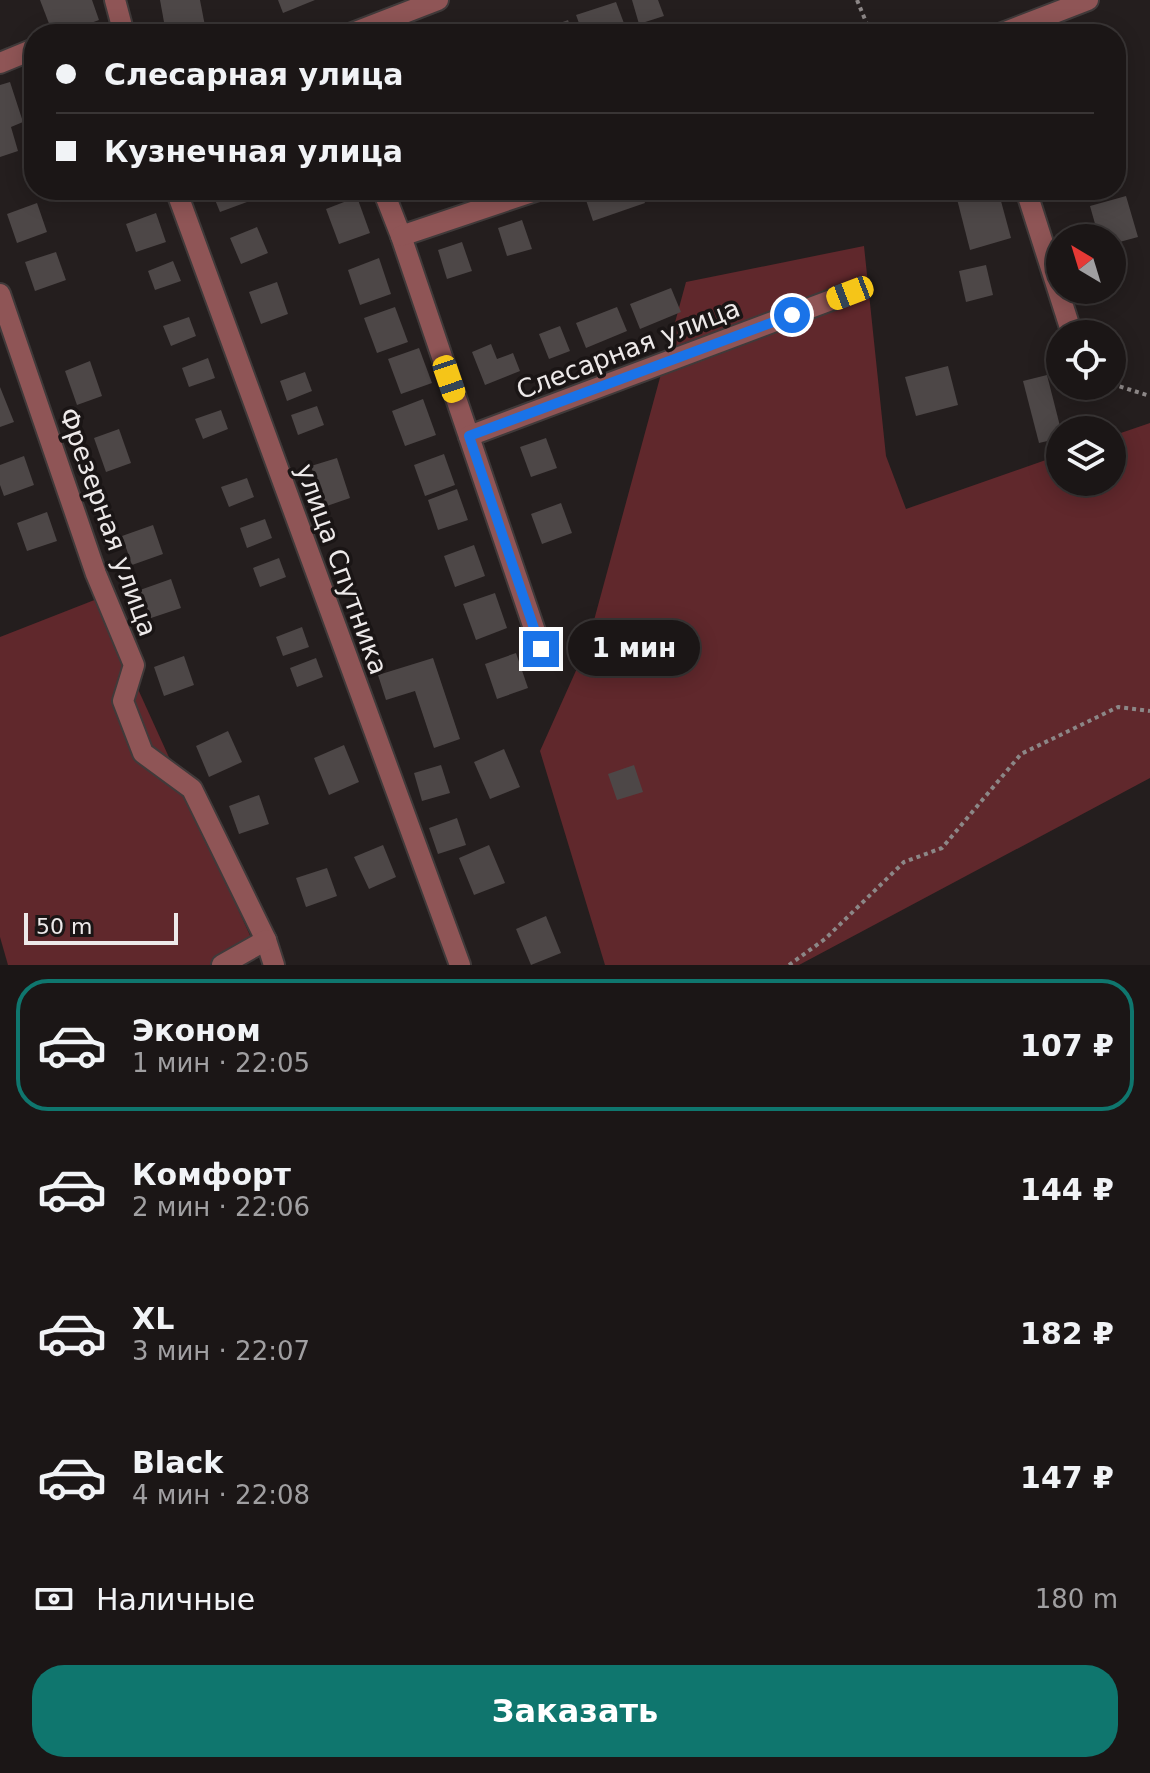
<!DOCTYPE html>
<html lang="ru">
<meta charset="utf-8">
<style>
:root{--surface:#1b1616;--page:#282323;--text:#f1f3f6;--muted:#a09fa1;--line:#393535;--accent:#0f766e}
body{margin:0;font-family:"DejaVu Sans",sans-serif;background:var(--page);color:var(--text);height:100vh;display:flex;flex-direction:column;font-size:30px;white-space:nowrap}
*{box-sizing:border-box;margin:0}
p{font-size:26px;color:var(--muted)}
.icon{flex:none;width:44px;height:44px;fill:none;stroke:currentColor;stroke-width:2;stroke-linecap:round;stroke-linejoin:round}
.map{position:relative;height:965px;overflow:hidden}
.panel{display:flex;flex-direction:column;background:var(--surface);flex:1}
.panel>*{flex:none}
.banner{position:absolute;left:24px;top:24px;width:1102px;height:176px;border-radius:32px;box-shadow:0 4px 20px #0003,0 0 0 2px var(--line);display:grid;align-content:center;height:176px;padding:0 32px;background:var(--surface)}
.needle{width:52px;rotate:322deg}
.fabs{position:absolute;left:1046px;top:224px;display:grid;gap:16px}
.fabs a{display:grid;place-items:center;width:80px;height:80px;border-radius:50%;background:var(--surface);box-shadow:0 4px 20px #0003,0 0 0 2px var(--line);font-size:40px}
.scale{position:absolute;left:24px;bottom:20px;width:154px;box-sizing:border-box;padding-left:8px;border:4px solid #ede9e9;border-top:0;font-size:22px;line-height:28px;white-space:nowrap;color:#ede9e9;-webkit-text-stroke:6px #1a1515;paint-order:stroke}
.end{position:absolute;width:36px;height:36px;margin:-18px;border:10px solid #1a73e8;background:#fff;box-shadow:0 0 0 4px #fff}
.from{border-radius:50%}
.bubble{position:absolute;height:56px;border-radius:28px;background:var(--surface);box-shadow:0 4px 20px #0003,0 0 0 2px var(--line);font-size:26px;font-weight:700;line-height:56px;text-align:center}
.car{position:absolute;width:24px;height:48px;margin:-24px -12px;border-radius:10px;box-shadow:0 0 6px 2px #0007;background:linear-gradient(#f5c518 24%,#345 0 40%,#f5c518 0 76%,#345 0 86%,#f5c518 0)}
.banner b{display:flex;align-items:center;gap:28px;height:76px;font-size:30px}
.banner b+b{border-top:2px solid var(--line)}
.banner i{width:20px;height:20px;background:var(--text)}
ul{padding:14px 0 0;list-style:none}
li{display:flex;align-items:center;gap:24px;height:132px;margin:0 16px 12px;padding:0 16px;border:4px solid transparent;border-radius:32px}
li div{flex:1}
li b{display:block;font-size:30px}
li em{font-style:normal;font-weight:700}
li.active{border-color:var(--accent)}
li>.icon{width:72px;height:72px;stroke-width:1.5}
.pay{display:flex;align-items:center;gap:20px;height:88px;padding:0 32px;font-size:30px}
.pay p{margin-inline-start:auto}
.primary-button{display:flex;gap:16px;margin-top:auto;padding:16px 32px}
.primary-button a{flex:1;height:92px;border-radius:32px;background:var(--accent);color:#fff;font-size:32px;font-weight:700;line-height:92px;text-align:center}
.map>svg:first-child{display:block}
.green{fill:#60282c}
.building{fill:#4d4747}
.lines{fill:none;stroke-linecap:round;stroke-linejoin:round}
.minor-casing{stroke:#403a3a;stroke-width:24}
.path{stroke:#8c8787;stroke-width:4;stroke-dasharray:4 4;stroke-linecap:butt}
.minor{stroke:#8f5556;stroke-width:20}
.route{stroke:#1a73e8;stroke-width:10}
.labels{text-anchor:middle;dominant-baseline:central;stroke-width:7;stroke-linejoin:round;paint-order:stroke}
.street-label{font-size:26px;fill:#ede9e9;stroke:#1a1515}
</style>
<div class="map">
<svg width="1150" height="965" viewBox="0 0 1150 965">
<rect width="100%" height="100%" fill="#241e1e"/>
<g class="green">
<path d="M864 246 886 456 906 509 1060 455V482H1112V436L1150 423V778L799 965H605L540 751 587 646 686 282Z"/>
<path d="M97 599 258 953 227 965H8L0 937V637Z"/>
</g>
<g class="building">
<path d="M40 0H92L99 20 61 34H53Z"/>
<path d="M160 0H200L205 26 166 33Z"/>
<path d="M278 0H315L283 13Z"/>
<path d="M632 0H658L664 16 639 24Z"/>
<path d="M616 2 625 26 602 34H583L576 15Z"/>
<path d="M568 20 573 34H530Z"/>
<path d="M10 82 23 122 11 127 18 151 0 157V85Z"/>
<path d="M211 190H243L247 202 220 212Z"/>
<path d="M597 190H640L645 203 593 221 584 194Z"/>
<path d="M990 190H998L1011 238 970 250 957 199Z"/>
<path d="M1126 196 1138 237 1112 244V238H1099L1090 206Z"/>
<path d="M357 197 370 233 339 244 326 209Z"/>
<path d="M37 203 47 232 17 243 7 214Z"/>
<path d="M156 213 166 242 136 252 126 224Z"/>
<path d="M522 220 532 249 507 256 498 228Z"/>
<path d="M257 227 268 253 241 264 230 238Z"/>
<path d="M462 242 472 271 447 279 438 250Z"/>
<path d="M56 252 66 280 35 291 25 262Z"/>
<path d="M379 258 391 294 360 305 348 270Z"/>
<path d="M173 261 181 281 155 290 148 271Z"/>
<path d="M986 265 993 295 966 302 959 271Z"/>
<path d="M277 282 288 314 261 324 249 292Z"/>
<path d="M671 288 681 312 640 329 630 304Z"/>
<path d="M395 307 408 342 377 353 364 318Z"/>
<path d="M617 307 627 331 586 348 576 323Z"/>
<path d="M189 317 196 336 171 346 163 326Z"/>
<path d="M560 326 570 351 549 359 539 334Z"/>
<path d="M491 344 497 359 513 353 520 371 485 385 472 352Z"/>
<path d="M419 348 432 383 401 394 388 359Z"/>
<path d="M208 358 215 378 189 387 182 368Z"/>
<path d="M90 361 102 396 77 405 65 371Z"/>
<path d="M948 366 958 405 916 416 905 377Z"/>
<path d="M305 372 312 391 287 401 280 381Z"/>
<path d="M1047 375 1061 430 1060 438 1039 443 1023 381Z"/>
<path d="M0 387 14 422 0 427Z"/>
<path d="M423 399 436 435 405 446 392 411Z"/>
<path d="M317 406 324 425 298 435 291 415Z"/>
<path d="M221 410 228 429 203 439 195 419Z"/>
<path d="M119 429 131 463 106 472 94 438Z"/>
<path d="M546 438 557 468 531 477 520 447Z"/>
<path d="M444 454 455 485 425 496 414 465Z"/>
<path d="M24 456 34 485 4 496 0 485V465Z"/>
<path d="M337 458 350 498 324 507 311 466Z"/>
<path d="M247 478 254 497 229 507 221 487Z"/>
<path d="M457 489 468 520 438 530 428 500Z"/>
<path d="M561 503 572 533 542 544 531 514Z"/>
<path d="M47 512 57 541 27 551 17 523Z"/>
<path d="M265 519 272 538 247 548 240 528Z"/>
<path d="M153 525 163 554 132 565 122 536Z"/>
<path d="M474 545 485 576 455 587 444 556Z"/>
<path d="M279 558 286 577 260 587 253 568Z"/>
<path d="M171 579 181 608 151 618 140 590Z"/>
<path d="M495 593 507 628 476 640 463 604Z"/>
<path d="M302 627 309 647 283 656 276 637Z"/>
<path d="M516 653 528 688 497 699 485 664Z"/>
<path d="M184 656 194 685 164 696 154 667Z"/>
<path d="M316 658 323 677 297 687 290 668Z"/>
<path d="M433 658 460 739 434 748 415 691 386 700 378 675Z"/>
<path d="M228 731 242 762 209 777 196 746Z"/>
<path d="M344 745 359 782 329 795 314 758Z"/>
<path d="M504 749 520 787 490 799 474 762Z"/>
<path d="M441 765 450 793 422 801 414 773Z"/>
<path d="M634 765 643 792 617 800 608 774Z"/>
<path d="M259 795 269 824 239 834 229 806Z"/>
<path d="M457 818 466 845 438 854 429 828Z"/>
<path d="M383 845 396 877 369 889 354 857Z"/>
<path d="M489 845 505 883 474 895 459 858Z"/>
<path d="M327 868 337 896 306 907 296 878Z"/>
<path d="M546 916 561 953 531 965 516 929Z"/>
</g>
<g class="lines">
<g class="minor-casing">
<g id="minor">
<path d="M115 0 124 34"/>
<path d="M350 34 438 0"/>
<path d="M1000 34 1088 0"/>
<path d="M0 63 34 49"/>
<path d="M176 190 460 965"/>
<path d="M383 190 401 236 541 649"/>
<path d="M1026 190 1072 334"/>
<path d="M401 236 538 190"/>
<path d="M0 294 96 574 134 665 123 701 143 753 192 789 266 940 274 965"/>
<path d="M469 436 850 293"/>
<path d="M222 965 266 940"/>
</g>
</g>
<g class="path">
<path d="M857 0 871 34"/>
<path d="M1112 384 1150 396"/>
<path d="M789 965 825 939 904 862 942 848 1021 754 1118 707 1150 711"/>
</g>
<use href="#minor" class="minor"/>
</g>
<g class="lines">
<path class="route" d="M541 649 469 436 792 315"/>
</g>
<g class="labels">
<g class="street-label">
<text transform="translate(628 349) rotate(-21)">Слесарная улица</text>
<text transform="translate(108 522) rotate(70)">Фрезерная улица</text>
<text transform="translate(342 569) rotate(70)">улица Спутника</text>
</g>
</g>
</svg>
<div class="fabs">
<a><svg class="needle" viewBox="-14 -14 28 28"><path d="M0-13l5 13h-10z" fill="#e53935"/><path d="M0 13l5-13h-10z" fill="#a09fa1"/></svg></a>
<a><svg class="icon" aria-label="locate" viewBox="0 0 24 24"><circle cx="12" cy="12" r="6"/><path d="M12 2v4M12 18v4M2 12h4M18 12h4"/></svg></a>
<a><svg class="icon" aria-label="layers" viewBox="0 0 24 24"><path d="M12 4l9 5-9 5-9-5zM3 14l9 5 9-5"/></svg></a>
</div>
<div class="scale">50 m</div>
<i class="end from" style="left:792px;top:315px"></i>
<i class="end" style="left:541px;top:649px"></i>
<div class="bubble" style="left:568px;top:620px;width:132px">1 мин</div>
<i class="car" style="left:850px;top:293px;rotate:249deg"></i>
<i class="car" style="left:449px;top:379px;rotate:161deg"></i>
<div class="banner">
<b><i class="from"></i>Слесарная улица</b>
<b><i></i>Кузнечная улица</b>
</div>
</div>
<section class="panel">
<ul>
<li class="active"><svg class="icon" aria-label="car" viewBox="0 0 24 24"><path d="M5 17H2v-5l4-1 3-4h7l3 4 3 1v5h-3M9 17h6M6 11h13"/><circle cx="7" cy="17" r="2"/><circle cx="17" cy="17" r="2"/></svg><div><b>Эконом</b><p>1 мин · 22:05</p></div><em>107 ₽</em></li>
<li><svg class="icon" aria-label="car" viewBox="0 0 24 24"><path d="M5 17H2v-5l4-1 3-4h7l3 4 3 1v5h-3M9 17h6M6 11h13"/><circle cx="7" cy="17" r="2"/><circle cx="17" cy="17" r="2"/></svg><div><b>Комфорт</b><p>2 мин · 22:06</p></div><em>144 ₽</em></li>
<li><svg class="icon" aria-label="car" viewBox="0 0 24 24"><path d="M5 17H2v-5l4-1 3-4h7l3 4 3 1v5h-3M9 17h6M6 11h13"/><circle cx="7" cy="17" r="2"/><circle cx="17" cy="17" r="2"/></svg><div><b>XL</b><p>3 мин · 22:07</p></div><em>182 ₽</em></li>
<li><svg class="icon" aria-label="car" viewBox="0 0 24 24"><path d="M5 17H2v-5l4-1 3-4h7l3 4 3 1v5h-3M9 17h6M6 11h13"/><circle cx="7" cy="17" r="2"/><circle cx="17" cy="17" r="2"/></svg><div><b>Black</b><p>4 мин · 22:08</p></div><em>147 ₽</em></li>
</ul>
<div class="pay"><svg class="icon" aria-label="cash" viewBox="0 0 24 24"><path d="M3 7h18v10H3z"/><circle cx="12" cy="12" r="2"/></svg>Наличные<p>180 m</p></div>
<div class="primary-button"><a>Заказать</a></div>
</section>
